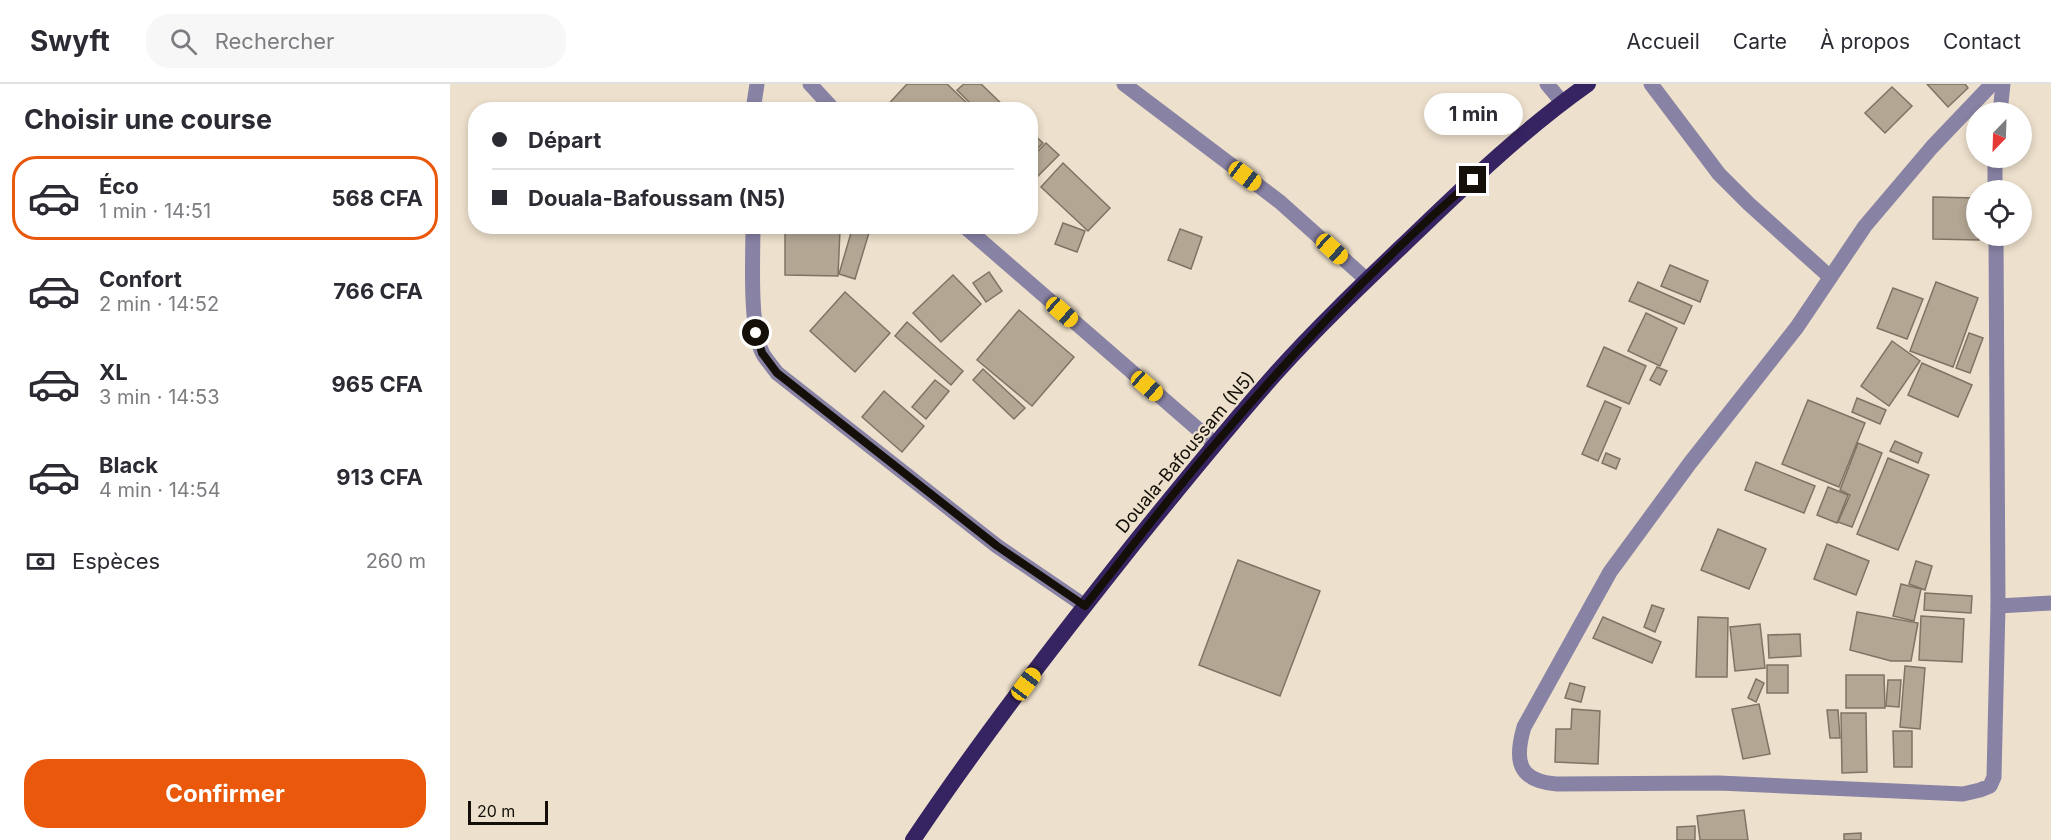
<!DOCTYPE html>
<html lang="fr">
<meta charset="utf-8">
<style>
:root{--surface:#fff;--page:#f7f7f7;--text:#2b2b33;--muted:#7c7c81;--line:#e1e1e2;--accent:#ea580c}
body{margin:0;font-family:Inter,sans-serif;background:var(--page);color:var(--text);height:100vh;display:flex;flex-direction:column;font-size:22px;white-space:nowrap}
*{box-sizing:border-box;margin:0}
p{font-size:20px;color:var(--muted)}
.icon{flex:none;width:33px;height:33px;fill:none;stroke:currentColor;stroke-width:2;stroke-linecap:round;stroke-linejoin:round}
.map{position:relative;flex:1;overflow:hidden}
.side{display:flex;flex-direction:column;background:var(--surface);width:450px}
.side>*{flex:none}
.guide{position:absolute;left:18px;top:18px;width:570px;height:132px;border-radius:24px;box-shadow:0 3px 9px #0003;display:grid;align-content:center;height:132px;padding:0 24px;background:var(--surface)}
.needle{width:39px;rotate:203deg}
.buttons{position:absolute;left:1516px;top:18px;display:grid;gap:12px}
.buttons a{display:grid;place-items:center;width:66px;height:66px;border-radius:50%;background:var(--surface);box-shadow:0 3px 9px #0003;font-size:30px}
.scale{position:absolute;left:18px;bottom:15px;width:80px;box-sizing:border-box;padding-left:6px;border:3px solid #141009;border-top:0;font-size:16px;line-height:21px;white-space:nowrap;color:#141009;-webkit-text-stroke:4px #ede0cc;paint-order:stroke}
.end{position:absolute;width:27px;height:27px;margin:-14px;border:8px solid #141009;background:#fff;box-shadow:0 0 0 3px #fff}
.from{border-radius:50%}
.bubble{position:absolute;height:42px;border-radius:21px;background:var(--surface);box-shadow:0 3px 9px #0003;font-size:20px;font-weight:700;line-height:42px;text-align:center}
.car{position:absolute;width:18px;height:36px;margin:-18px -9px;border-radius:8px;box-shadow:0 0 4px 2px #0007;background:linear-gradient(#f5c518 24%,#345 0 40%,#f5c518 0 76%,#345 0 86%,#f5c518 0)}
.guide b{display:flex;align-items:center;gap:21px;height:57px;font-size:22px}
.guide b+b{border-top:2px solid var(--line)}
.guide i{width:15px;height:15px;background:var(--text)}
ul{padding:0;list-style:none}
li{display:flex;align-items:center;gap:18px;height:84px;margin:0 12px 9px;padding:0 12px;border:3px solid transparent;border-radius:24px}
li div{flex:1}
li b{display:block;font-size:22px}
li em{font-style:normal;font-weight:700}
li.current{border-color:var(--accent)}
li>.icon{width:54px;height:54px;stroke-width:1.5}
h2{padding:0 24px;font-size:27px;line-height:72px}
.pay{display:flex;align-items:center;gap:15px;height:66px;padding:0 24px;font-size:22px}
.pay p{margin-inline-start:auto}
.cta{display:flex;gap:12px;margin-top:auto;padding:12px 24px}
.cta a{flex:1;height:69px;border-radius:24px;background:var(--accent);color:#fff;font-size:24px;font-weight:700;line-height:69px;text-align:center}
header{display:flex;align-items:center;gap:36px;box-sizing:border-box;height:84px;padding:0 30px;background:var(--surface);border-bottom:2px solid var(--line)}
header strong{font-size:28px}
nav{display:flex;gap:33px;margin-inline-start:auto;font-size:21px}
.search{width:420px;height:54px;background:var(--page);display:flex;align-items:center;gap:15px;box-sizing:border-box;padding:0 21px;border-radius:24px;color:var(--muted);font-size:22px}
main{display:flex;flex:1;min-height:0}
.map>svg:first-child{display:block}
.building{fill:#b3a693;stroke:#7f7462;stroke-width:1.5}
.lines{fill:none;stroke-linecap:round;stroke-linejoin:round}
.minor{stroke:#8882a4;stroke-width:15}
.trunk{stroke:#362462;stroke-width:16}
.route{stroke:#141009;stroke-width:8}
.labels{text-anchor:middle;dominant-baseline:central;stroke-width:4.5;stroke-linejoin:round;paint-order:stroke}
.street-label{font-size:18px;fill:#141009;stroke:#ede0cc}
</style>
<header>
<strong>Swyft</strong>
<div class="search"><svg class="icon" aria-label="search" viewBox="0 0 24 24"><circle cx="10" cy="10" r="6"/><path d="M15 15l6 6"/></svg>Rechercher</div>
<nav><a>Accueil</a><a>Carte</a><a>À propos</a><a>Contact</a></nav>
</header>
<main>
<section class="side">
<h2>Choisir une course</h2>
<ul>
<li class="current"><svg class="icon" aria-label="car" viewBox="0 0 24 24"><path d="M5 17H2v-5l4-1 3-4h7l3 4 3 1v5h-3M9 17h6M6 11h13"/><circle cx="7" cy="17" r="2"/><circle cx="17" cy="17" r="2"/></svg><div><b>Éco</b><p>1 min · 14:51</p></div><em>568 CFA</em></li>
<li><svg class="icon" aria-label="car" viewBox="0 0 24 24"><path d="M5 17H2v-5l4-1 3-4h7l3 4 3 1v5h-3M9 17h6M6 11h13"/><circle cx="7" cy="17" r="2"/><circle cx="17" cy="17" r="2"/></svg><div><b>Confort</b><p>2 min · 14:52</p></div><em>766 CFA</em></li>
<li><svg class="icon" aria-label="car" viewBox="0 0 24 24"><path d="M5 17H2v-5l4-1 3-4h7l3 4 3 1v5h-3M9 17h6M6 11h13"/><circle cx="7" cy="17" r="2"/><circle cx="17" cy="17" r="2"/></svg><div><b>XL</b><p>3 min · 14:53</p></div><em>965 CFA</em></li>
<li><svg class="icon" aria-label="car" viewBox="0 0 24 24"><path d="M5 17H2v-5l4-1 3-4h7l3 4 3 1v5h-3M9 17h6M6 11h13"/><circle cx="7" cy="17" r="2"/><circle cx="17" cy="17" r="2"/></svg><div><b>Black</b><p>4 min · 14:54</p></div><em>913 CFA</em></li>
</ul>
<div class="pay"><svg class="icon" aria-label="cash" viewBox="0 0 24 24"><path d="M3 7h18v10H3z"/><circle cx="12" cy="12" r="2"/></svg>Espèces<p>260 m</p></div>
<div class="cta"><a>Confirmer</a></div>
</section>
<div class="map">
<svg width="1601" height="756" viewBox="0 0 1601 756">
<rect width="100%" height="100%" fill="#ede0cc"/>
<g class="building">
<path d="M457 0H497L519 21 515 26H433Z"/>
<path d="M514 0H531L558 26H527L507 6Z"/>
<path d="M1477 0H1515L1518 4 1498 23Z"/>
<path d="M1442 3 1462 22 1435 49 1415 29Z"/>
<path d="M580 47 593 59 580 72Z"/>
<path d="M596 59 609 71 580 100V75Z"/>
<path d="M613 79 660 124 638 147 591 103Z"/>
<path d="M1483 113 1527 114V152H1529V156L1483 155Z"/>
<path d="M613 139 635 147 627 168 605 160Z"/>
<path d="M403 142H421L405 195 389 190Z"/>
<path d="M335 145 390 146 388 192 335 191Z"/>
<path d="M730 145 752 153 741 185 718 176Z"/>
<path d="M1220 181 1258 197 1250 218 1211 202Z"/>
<path d="M539 188 552 207 536 218 523 199Z"/>
<path d="M503 191 531 220 491 258 463 229Z"/>
<path d="M1188 198 1242 222 1234 240 1179 217Z"/>
<path d="M1486 198 1528 214 1503 283 1460 267Z"/>
<path d="M1443 204 1473 215 1457 255 1427 244Z"/>
<path d="M395 208 440 249 405 288 360 247Z"/>
<path d="M569 226 624 273 582 322 527 276Z"/>
<path d="M1196 229 1227 244 1210 282 1178 267Z"/>
<path d="M457 238 513 287 501 301 445 252Z"/>
<path d="M1519 249 1533 254 1520 289 1506 284Z"/>
<path d="M1442 257 1470 277 1439 322 1411 302Z"/>
<path d="M1154 263 1196 282 1179 320 1137 302Z"/>
<path d="M1472 279 1522 301 1508 333 1458 311Z"/>
<path d="M1207 283 1217 287 1210 301 1200 296Z"/>
<path d="M533 285 575 324 564 335 523 296Z"/>
<path d="M485 296 499 307 476 335 462 323Z"/>
<path d="M434 307 474 342 452 368 412 333Z"/>
<path d="M1407 314 1436 326 1430 340 1402 328Z"/>
<path d="M1358 316 1415 339 1389 403 1332 380Z"/>
<path d="M1155 317 1171 324 1148 377 1132 370Z"/>
<path d="M1445 357 1472 369 1468 379 1440 367Z"/>
<path d="M1408 359 1432 369 1402 443 1388 438 1400 411 1390 406Z"/>
<path d="M1156 369 1170 375 1166 385 1152 379Z"/>
<path d="M1438 374 1479 391 1448 466 1407 450Z"/>
<path d="M1306 378 1365 402 1354 429 1295 406Z"/>
<path d="M1378 403 1398 411 1387 439 1367 431Z"/>
<path d="M1268 445 1316 465 1299 505 1251 486Z"/>
<path d="M1377 460 1419 477 1406 511 1364 495Z"/>
<path d="M788 476 870 507 830 612 749 581Z"/>
<path d="M1466 477 1482 482 1475 506 1459 500Z"/>
<path d="M1451 500 1471 505 1464 537 1443 532Z"/>
<path d="M1475 509 1522 512 1521 529 1474 526Z"/>
<path d="M1202 521 1214 525 1205 548 1194 543Z"/>
<path d="M1407 528 1468 539 1461 577H1441L1400 566Z"/>
<path d="M1471 532 1514 535 1512 578 1469 576Z"/>
<path d="M1153 533 1211 558 1202 579 1143 554Z"/>
<path d="M1248 533 1278 534 1277 593H1246Z"/>
<path d="M1310 540 1315 584 1285 587 1280 543Z"/>
<path d="M1350 550 1351 572 1319 574 1318 551Z"/>
<rect x="1317" y="581" width="21" height="28"/>
<path d="M1455 582 1475 584 1470 645 1450 643Z"/>
<path d="M1396 591H1434L1435 624H1396Z"/>
<path d="M1306 595 1314 599 1306 618 1298 614Z"/>
<path d="M1438 596H1451L1449 623 1436 622Z"/>
<path d="M1120 599 1135 603 1131 618 1115 614Z"/>
<path d="M1309 620 1320 670 1293 675 1282 625Z"/>
<path d="M1122 625 1150 627 1148 680 1105 678 1106 645H1121Z"/>
<path d="M1377 626H1388L1390 654H1380Z"/>
<path d="M1391 629H1416L1417 688 1392 689Z"/>
<path d="M1443 647H1462V683H1444Z"/>
<path d="M1294 726 1298 756H1250L1247 732Z"/>
<path d="M1245 742V756H1227V743Z"/>
<path d="M1411 749V756H1394V750Z"/>
</g>
<g class="lines">
<g class="minor">
<path d="M360 0 384 26"/>
<path d="M674 0 830 118 917 196"/>
<path d="M1097 0 1112 18"/>
<path d="M1201 0 1269 90 1299 120 1380 193"/>
<path d="M1542 0 1482 63 1415 142 1347 243 1240 379 1160 488 1074 643C1064 677 1068 697 1107 700L1269 699 1513 710 1530 706 1540 702 1544 693 1548 522 1546 152"/>
<path d="M303 26 307 0"/>
<path d="M1550 28 1553 0"/>
<path d="M1545 74V106"/>
<path d="M303 142C303 173 299 245 313 270 317 277 323 283 327 289L547 462 635 522"/>
<path d="M514 142 765 360"/>
<path d="M1548 522 1601 519"/>
</g>
<path class="trunk" d="M463 756C532 653 609 554 686 457 732 400 778 343 827 288 871 239 920 193 968 147 1021 96 1077 43 1138 0"/>
</g>
<g class="lines">
<path class="route" d="M306 249 312 269 327 289 547 462 635 522C678 468 720 412 766 359 844 267 931 175 1023 96"/>
</g>
<g class="labels">
<g class="street-label">
<text transform="translate(735 368) rotate(-50)">Douala-Bafoussam (N5)</text>
</g>
</g>
</svg>
<div class="buttons">
<a><svg class="needle" viewBox="-14 -14 28 28"><path d="M0-13l5 13h-10z" fill="#e53935"/><path d="M0 13l5-13h-10z" fill="#7c7c81"/></svg></a>
<a><svg class="icon" aria-label="locate" viewBox="0 0 24 24"><circle cx="12" cy="12" r="6"/><path d="M12 2v4M12 18v4M2 12h4M18 12h4"/></svg></a>
</div>
<div class="scale">20 m</div>
<i class="end from" style="left:306px;top:249px"></i>
<i class="end" style="left:1023px;top:96px"></i>
<div class="bubble" style="left:974px;top:9px;width:99px">1 min</div>
<i class="car" style="left:795px;top:92px;rotate:127deg"></i>
<i class="car" style="left:882px;top:165px;rotate:132deg"></i>
<i class="car" style="left:612px;top:228px;rotate:131deg"></i>
<i class="car" style="left:697px;top:302px;rotate:131deg"></i>
<i class="car" style="left:576px;top:600px;rotate:37deg"></i>
<div class="guide">
<b><i class="from"></i>Départ</b>
<b><i></i>Douala-Bafoussam (N5)</b>
</div>
</div>
</main>
